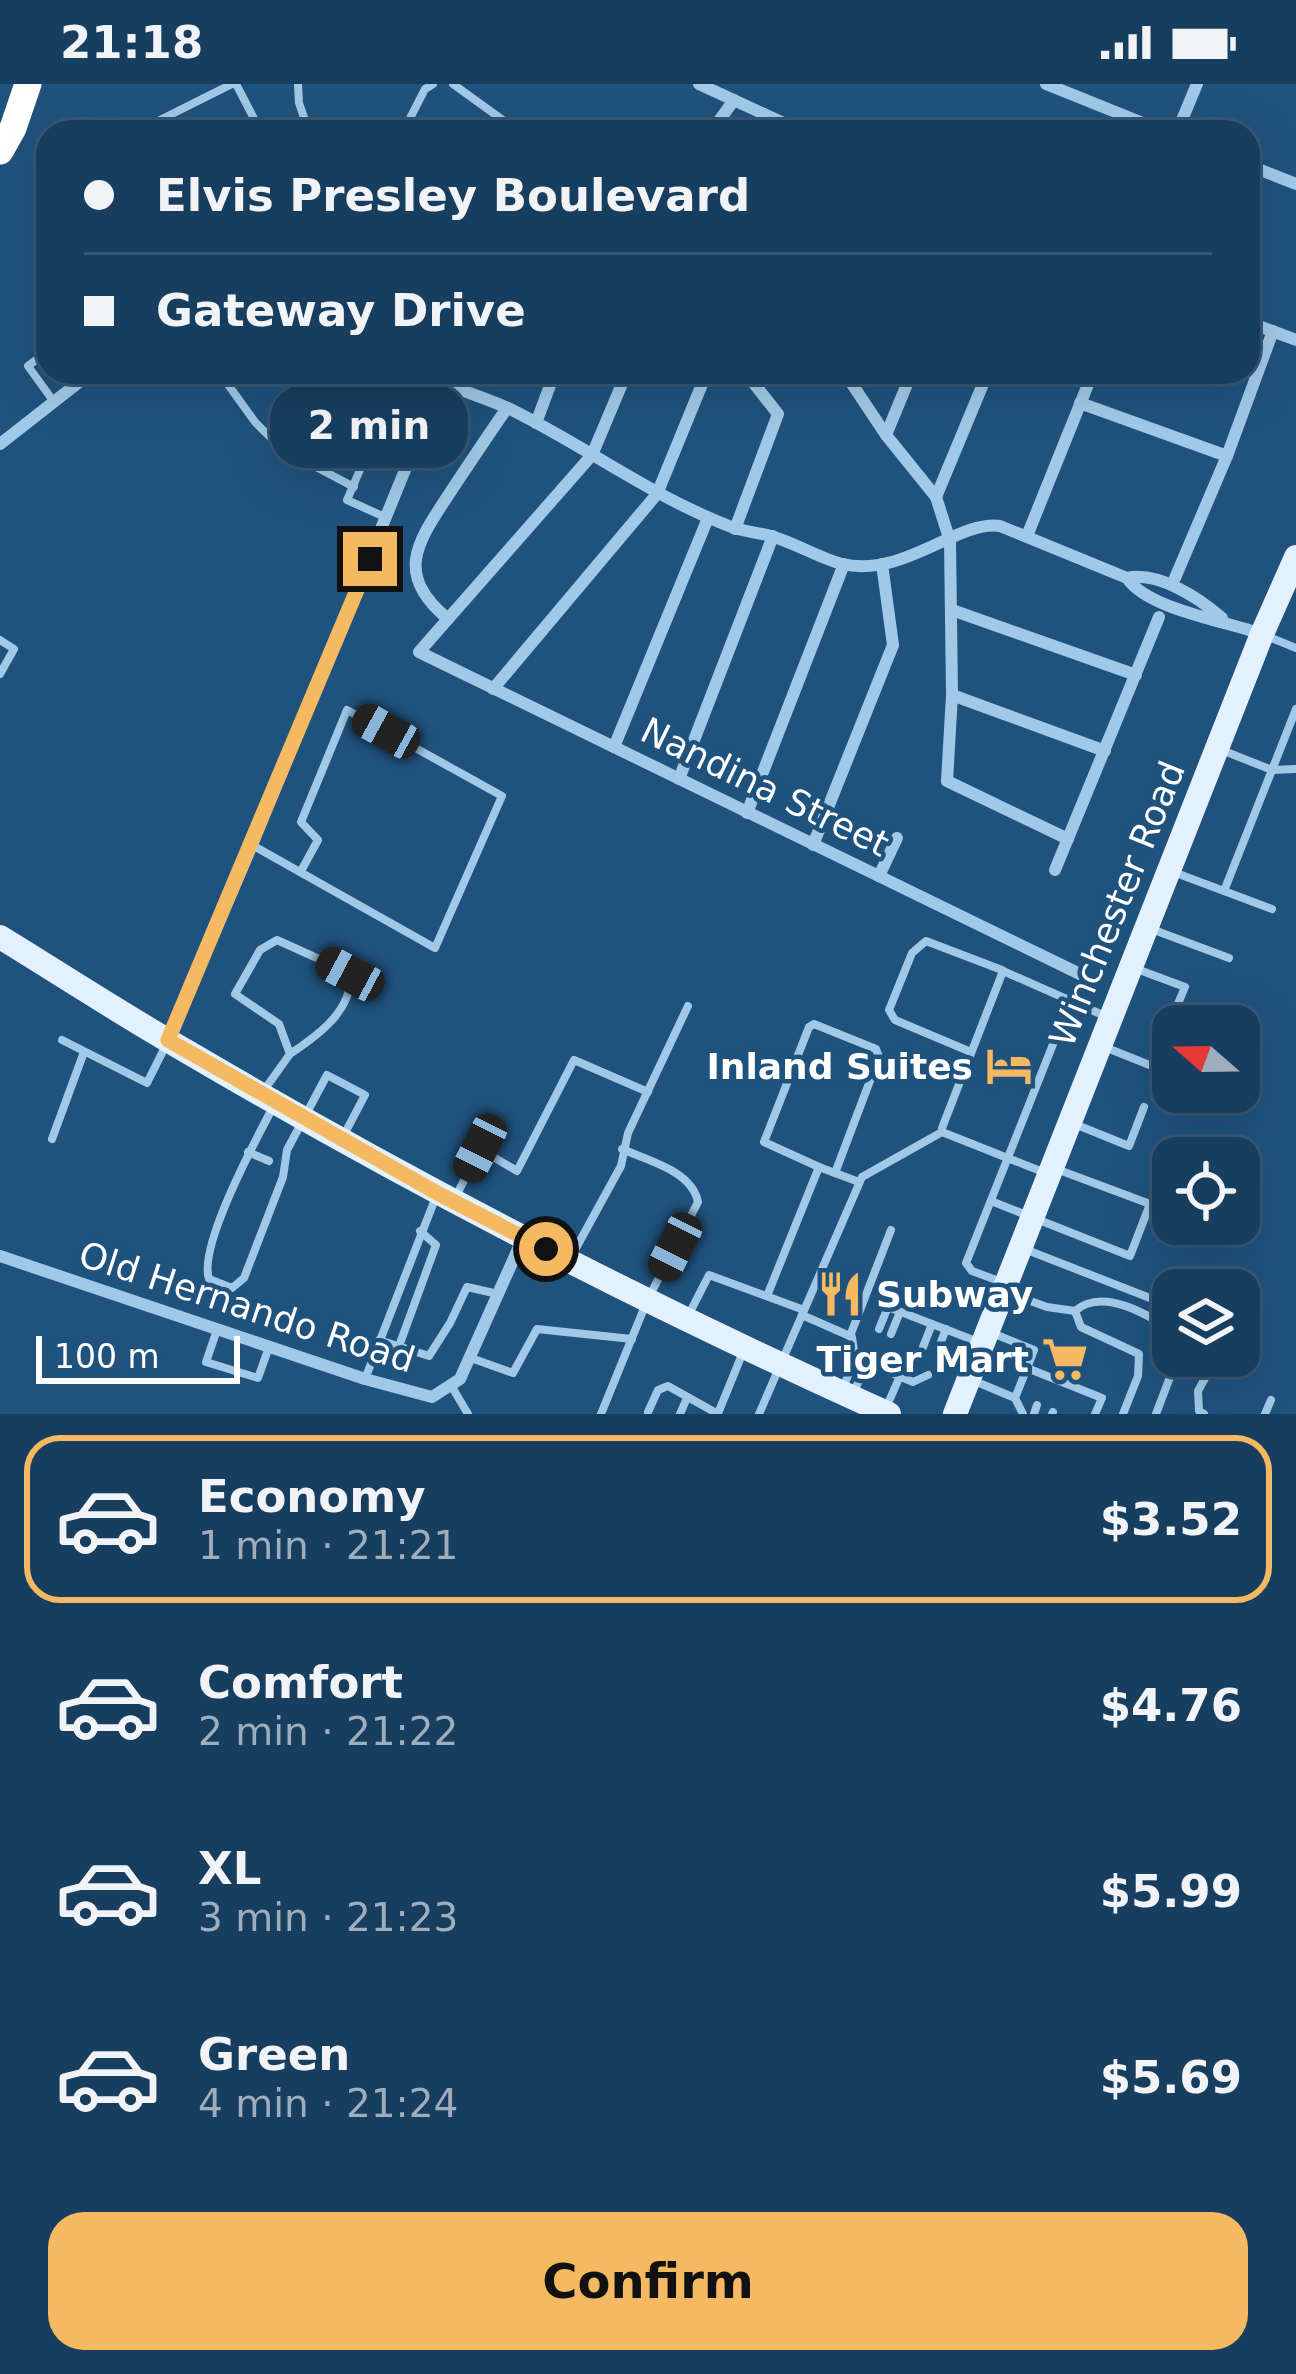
<!DOCTYPE html>
<meta charset="utf-8">
<style>
:root{--surface:#173e5e;--page:#204564;--text:#f1f3f6;--muted:#9eaebc;--line:#365773;--accent:#f5ba61}
body{margin:0;font-family:"DejaVu Sans",sans-serif;background:var(--page);color:var(--text);height:100vh;display:flex;flex-direction:column;font-size:45px;white-space:nowrap}
*{box-sizing:border-box;margin:0}
p{font-size:39px;color:var(--muted)}
.icon{flex:none;width:66px;height:66px;fill:none;stroke:currentColor;stroke-width:2;stroke-linecap:round;stroke-linejoin:round}
.map{position:relative;height:1330px;overflow:hidden}
.side{display:flex;flex-direction:column;background:var(--surface);flex:1}
.side>*{flex:none}
.guide{position:absolute;left:36px;top:36px;width:1224px;height:264px;border-radius:36px;box-shadow:0 12px 48px #0002,0 0 0 3px var(--line);display:grid;align-content:center;height:264px;padding:0 48px;background:var(--surface)}
.needle{width:78px;rotate:290deg}
.buttons{position:absolute;left:1152px;top:921px;display:grid;gap:24px}
.buttons a{display:grid;place-items:center;width:108px;height:108px;border-radius:24px;background:var(--surface);box-shadow:0 12px 48px #0002,0 0 0 3px var(--line);font-size:60px}
.scale{position:absolute;left:36px;bottom:30px;width:204px;box-sizing:border-box;padding-left:12px;border:6px solid #fff;border-top:0;font-size:33px;line-height:42px;white-space:nowrap;color:#fff;-webkit-text-stroke:9px #1f527d;paint-order:stroke}
.end{position:absolute;width:54px;height:54px;margin:-27px;border:15px solid #f5ba61;background:#111;box-shadow:0 0 0 6px #111}
.from{border-radius:50%}
.bubble{position:absolute;height:84px;border-radius:36px;background:var(--surface);box-shadow:0 12px 48px #0002,0 0 0 3px var(--line);font-size:39px;font-weight:700;line-height:84px;text-align:center}
.car{position:absolute;width:36px;height:72px;margin:-36px -18px;border-radius:15px;box-shadow:0 0 9px 3px #0007;background:linear-gradient(#222 24%,#8ab4d8 0 40%,#222 0 76%,#8ab4d8 0 86%,#222 0)}
.guide b{display:flex;align-items:center;gap:42px;height:114px;font-size:45px}
.guide b+b{border-top:3px solid var(--line)}
.guide i{width:30px;height:30px;background:var(--text)}
ul{padding:21px 0 0;list-style:none}
li{display:flex;align-items:center;gap:36px;height:168px;margin:0 24px 18px;padding:0 24px;border:6px solid transparent;border-radius:36px}
li div{flex:1}
li b{display:block;font-size:45px}
li em{font-style:normal;font-weight:700}
li.current{border-color:var(--accent)}
li>.icon{width:108px;height:108px;stroke-width:1.5}
.primary-button{display:flex;gap:24px;margin-top:auto;padding:24px 48px}
.primary-button a{flex:1;height:138px;border-radius:36px;background:var(--accent);color:#111;font-size:48px;font-weight:700;line-height:138px;text-align:center}
.status{display:flex;justify-content:space-between;align-items:center;height:84px;padding:0 60px;background:var(--surface);direction:ltr}
.status svg{height:33px;fill:currentColor}
.map>svg:first-child{display:block}
.lines{fill:none;stroke-linecap:round;stroke-linejoin:round}
.lane{stroke:#a1c9e7;stroke-width:8}
.street{stroke:#a1c9e7;stroke-width:12}
.primary{stroke:#e3f0fd;stroke-width:24}
.highway{stroke:#fff;stroke-width:27}
.route{stroke:#f5ba61;stroke-width:15}
.labels{text-anchor:middle;dominant-baseline:central;stroke-width:9;stroke-linejoin:round;paint-order:stroke}
.street-label{font-size:36px;fill:#fff;stroke:#1f527d}
.poi-label{font-size:36px;font-weight:bold;fill:#fff;stroke:#1f527d;text-anchor:end}
</style>
<div class="status"><b>21:18</b><svg viewBox="0 0 49 12"><path d="M0 12V9h3v3zM5 12V6h3v6zM10 12V3h3v9zM15 12V0h3v12zM26 1h20v11H26zM47 4h2v5h-2z"/></svg></div>
<div class="map">
<svg width="1296" height="1330" viewBox="0 0 1296 1330">
<rect width="100%" height="100%" fill="#1f527d"/>
<g class="lines">
<g class="lane">
<path d="M236 0 261 48"/>
<path d="M298 0 299 19 309 48"/>
<path d="M453 0 511 42"/>
<path d="M136 48 232 0"/>
<path d="M403 48 425 5 433 0"/>
<path d="M48 267 28 282 54 318"/>
<path d="M219 288 255 338 282 365 354 403"/>
<path d="M387 434 347 416 402 288"/>
<path d="M1269 553 1296 564"/>
<path d="M0 556 14 565 0 590"/>
<path d="M1296 625 1272 686 1296 685"/>
<path d="M252 761 435 864 502 712 347 626 301 738 318 756 301 787"/>
<path d="M1176 789 1272 825"/>
<path d="M1224 807 1272 686 1224 667"/>
<path d="M1154 846 1229 874"/>
<path d="M62 956 147 999 165 963"/>
<path d="M1107 964 1152 982 1185 903 1134 884"/>
<path d="M971 968 895 936 889 926 912 869 926 857 1002 886"/>
<path d="M262 1009 290 970 279 940 235 910 260 866 277 856 350 889C354 926 317 952 290 970"/>
<path d="M272 1025C255 1057 198 1163 209 1195L232 1204 244 1194 283 1093 287 1066 327 991 365 1011 345 1049"/>
<path d="M1077 1041 1129 1062 1144 1023"/>
<path d="M52 1055 84 968"/>
<path d="M248 1068 269 1077"/>
<path d="M819 1083 764 1058 809 943 814 940 876 965 879 973 835 1089"/>
<path d="M1048 1090 942 1048V1044L1003 887 1105 932"/>
<path d="M455 1114 480 1065 517 1087 574 976 648 1008"/>
<path d="M991 1117 1130 1172 1150 1120 1059 1086"/>
<path d="M1027 1166 1173 1223"/>
<path d="M570 1175 621 1082 628 1049 688 922"/>
<path d="M999 1197 972 1187 966 1179 1071 915"/>
<path d="M1008 1209 1047 1223 1075 1227C1102 1203 1147 1230 1173 1247"/>
<path d="M767 1212 819 1083 859 1098"/>
<path d="M1075 1227 1081 1243 1139 1270 1138 1292 1123 1330"/>
<path d="M802 1231 852 1253 855 1273 842 1307"/>
<path d="M687 1234 709 1191 804 1226"/>
<path d="M879 1245 888 1223 981 1259"/>
<path d="M217 1246 206 1278 258 1294 269 1263"/>
<path d="M992 1249 1034 1266 1027 1284"/>
<path d="M891 1250 900 1228"/>
<path d="M850 1252 891 1146"/>
<path d="M379 1256 429 1272 450 1239 467 1203 498 1210"/>
<path d="M399 1262 436 1161 420 1147"/>
<path d="M923 1263 932 1240"/>
<path d="M937 1268 946 1245"/>
<path d="M471 1274 513 1289 537 1245 632 1255"/>
<path d="M866 1278 913 1298 928 1291"/>
<path d="M365 1295 437 1110"/>
<path d="M972 1296 1015 1314"/>
<path d="M452 1303 468 1330"/>
<path d="M855 1306 870 1269"/>
<path d="M886 1324 900 1292"/>
<path d="M719 1327 743 1268"/>
<path d="M648 1328 658 1306 668 1302 718 1330"/>
<path d="M601 1330 647 1217 698 1118C692 1087 649 1077 622 1065"/>
<path d="M680 1330 687 1314"/>
<path d="M759 1330 862 1093 942 1048"/>
<path d="M1023 1330 1015 1314 1027 1284 1102 1314 1095 1330"/>
<path d="M1034 1330 1037 1321"/>
<path d="M1052 1330 1053 1328"/>
<path d="M1156 1330 1178 1272"/>
<path d="M1204 1330 1199 1327 1198 1307 1217 1272"/>
<path d="M1265 1330 1271 1316"/>
</g>
<g class="street">
<path d="M699 0 803 48"/>
<path d="M1046 0 1165 48"/>
<path d="M711 48 734 16"/>
<path d="M1177 48 1197 0"/>
<path d="M1248 81 1296 100"/>
<path d="M1248 238 1296 256"/>
<path d="M627 288 592 371 419 568 1084 892"/>
<path d="M844 288 886 351 936 413 950 457 952 611 947 697 1068 755"/>
<path d="M470 291 471 288"/>
<path d="M441 299C464 307 488 315 510 325 585 362 651 412 729 442 743 448 759 448 774 453 797 460 819 474 842 480 905 494 957 436 1000 442L1127 494C1147 525 1226 537 1261 550"/>
<path d="M1080 319 1227 372"/>
<path d="M536 339 555 288"/>
<path d="M886 351 912 288"/>
<path d="M0 360 92 288"/>
<path d="M936 413 988 288"/>
<path d="M735 445 778 330 745 288"/>
<path d="M1027 452 1093 288"/>
<path d="M1127 494C1158 487 1199 514 1222 534"/>
<path d="M1175 494 1227 372 1273 247"/>
<path d="M952 526 1136 591"/>
<path d="M448 535C391 488 420 455 453 404 471 377 489 350 507 324"/>
<path d="M493 605 657 410 707 288"/>
<path d="M952 611 1105 667"/>
<path d="M614 663 708 434"/>
<path d="M679 695 773 452"/>
<path d="M747 729 844 480"/>
<path d="M813 761 893 561 882 480"/>
<path d="M1055 786 1159 533"/>
<path d="M879 792 897 754"/>
<path d="M168 956 252 761 445 288"/>
<path d="M0 1172 365 1295 432 1313 460 1295 523 1154"/>
</g>
<g class="primary">
<path d="M0 853C62 891 123 931 186 967 414 1101 648 1222 889 1330"/>
<path d="M955 1330 1262 550 1296 473"/>
</g>
<path class="highway" d="M0 67 13 44 28 0"/>
</g>
<g class="lines">
<path class="route" d="M370 475 168 956 437 1109 546 1165"/>
</g>
<defs>
<g id="hotel-bare" transform="scale(3.6)"><path d="M-6-4.5h1.5V1H6V5H4.5V3h-9V5H-6ZM-4 0a1.8 1.8 0 1 1 3.6 0ZM.5 0V-2.5h3Q6-2.5 6 0Z" fill="#f5ba61" stroke="#1f527d" stroke-width="2.5" paint-order="stroke"/></g>
<g id="restaurant-bare" transform="scale(3.6)"><path d="M-5-6h1v4h1v-4h1v4h1v-4h1v5L-1.5 .5V6h-2V.5L-5-1ZM5-6V6H3V1.5H1.5Q1.5-4 5-6Z" fill="#f5ba61" stroke="#1f527d" stroke-width="2.5" paint-order="stroke"/></g>
<g id="supermarket-bare" transform="scale(3.6)"><path d="M-6-5.5h2.5l.6 2H6L4.5 2H-2.5L-4.4-4H-6ZM-1.5 3.2a1.3 1.3 0 1 0 .1 0ZM3 3.2a1.3 1.3 0 1 0 .1 0Z" fill="#f5ba61" stroke="#1f527d" stroke-width="2.5" paint-order="stroke"/></g>
</defs>
<g fill-rule="evenodd">
<use href="#hotel-bare" x="1009" y="982"/>
<use href="#restaurant-bare" x="840" y="1210"/>
<use href="#supermarket-bare" x="1065" y="1275"/>
</g>
<g class="labels">
<g class="street-label">
<text transform="translate(765 703) rotate(26)">Nandina Street</text>
<text transform="translate(1117 820) rotate(-68)">Winchester Road</text>
<text transform="translate(247 1223) rotate(18)">Old Hernando Road</text>
</g>
<g class="poi-label">
<text x="973" y="982">Inland Suites</text>
<text x="876" y="1210" text-anchor="start">Subway</text>
<text x="1029" y="1275">Tiger Mart</text>
</g>
</g>
</svg>
<div class="buttons">
<a><svg class="needle" viewBox="-14 -14 28 28"><path d="M0-13l5 13h-10z" fill="#e53935"/><path d="M0 13l5-13h-10z" fill="#9eaebc"/></svg></a>
<a><svg class="icon" aria-label="locate" viewBox="0 0 24 24"><circle cx="12" cy="12" r="6"/><path d="M12 2v4M12 18v4M2 12h4M18 12h4"/></svg></a>
<a><svg class="icon" aria-label="layers" viewBox="0 0 24 24"><path d="M12 4l9 5-9 5-9-5zM3 14l9 5 9-5"/></svg></a>
</div>
<div class="scale">100 m</div>
<i class="end from" style="left:546px;top:1165px"></i>
<i class="end" style="left:370px;top:475px"></i>
<div class="bubble" style="left:270px;top:300px;width:198px">2 min</div>
<i class="car" style="left:386px;top:647px;rotate:299deg"></i>
<i class="car" style="left:350px;top:890px;rotate:298deg"></i>
<i class="car" style="left:480px;top:1064px;rotate:207deg"></i>
<i class="car" style="left:675px;top:1163px;rotate:207deg"></i>
<div class="guide">
<b><i class="from"></i>Elvis Presley Boulevard</b>
<b><i></i>Gateway Drive</b>
</div>
</div>
<section class="side">
<ul>
<li class="current"><svg class="icon" aria-label="car" viewBox="0 0 24 24"><path d="M5 17H2v-5l4-1 3-4h7l3 4 3 1v5h-3M9 17h6M6 11h13"/><circle cx="7" cy="17" r="2"/><circle cx="17" cy="17" r="2"/></svg><div><b>Economy</b><p>1 min · 21:21</p></div><em>$3.52</em></li>
<li><svg class="icon" aria-label="car" viewBox="0 0 24 24"><path d="M5 17H2v-5l4-1 3-4h7l3 4 3 1v5h-3M9 17h6M6 11h13"/><circle cx="7" cy="17" r="2"/><circle cx="17" cy="17" r="2"/></svg><div><b>Comfort</b><p>2 min · 21:22</p></div><em>$4.76</em></li>
<li><svg class="icon" aria-label="car" viewBox="0 0 24 24"><path d="M5 17H2v-5l4-1 3-4h7l3 4 3 1v5h-3M9 17h6M6 11h13"/><circle cx="7" cy="17" r="2"/><circle cx="17" cy="17" r="2"/></svg><div><b>XL</b><p>3 min · 21:23</p></div><em>$5.99</em></li>
<li><svg class="icon" aria-label="car" viewBox="0 0 24 24"><path d="M5 17H2v-5l4-1 3-4h7l3 4 3 1v5h-3M9 17h6M6 11h13"/><circle cx="7" cy="17" r="2"/><circle cx="17" cy="17" r="2"/></svg><div><b>Green</b><p>4 min · 21:24</p></div><em>$5.69</em></li>
</ul>
<div class="primary-button"><a>Confirm</a></div>
</section>
